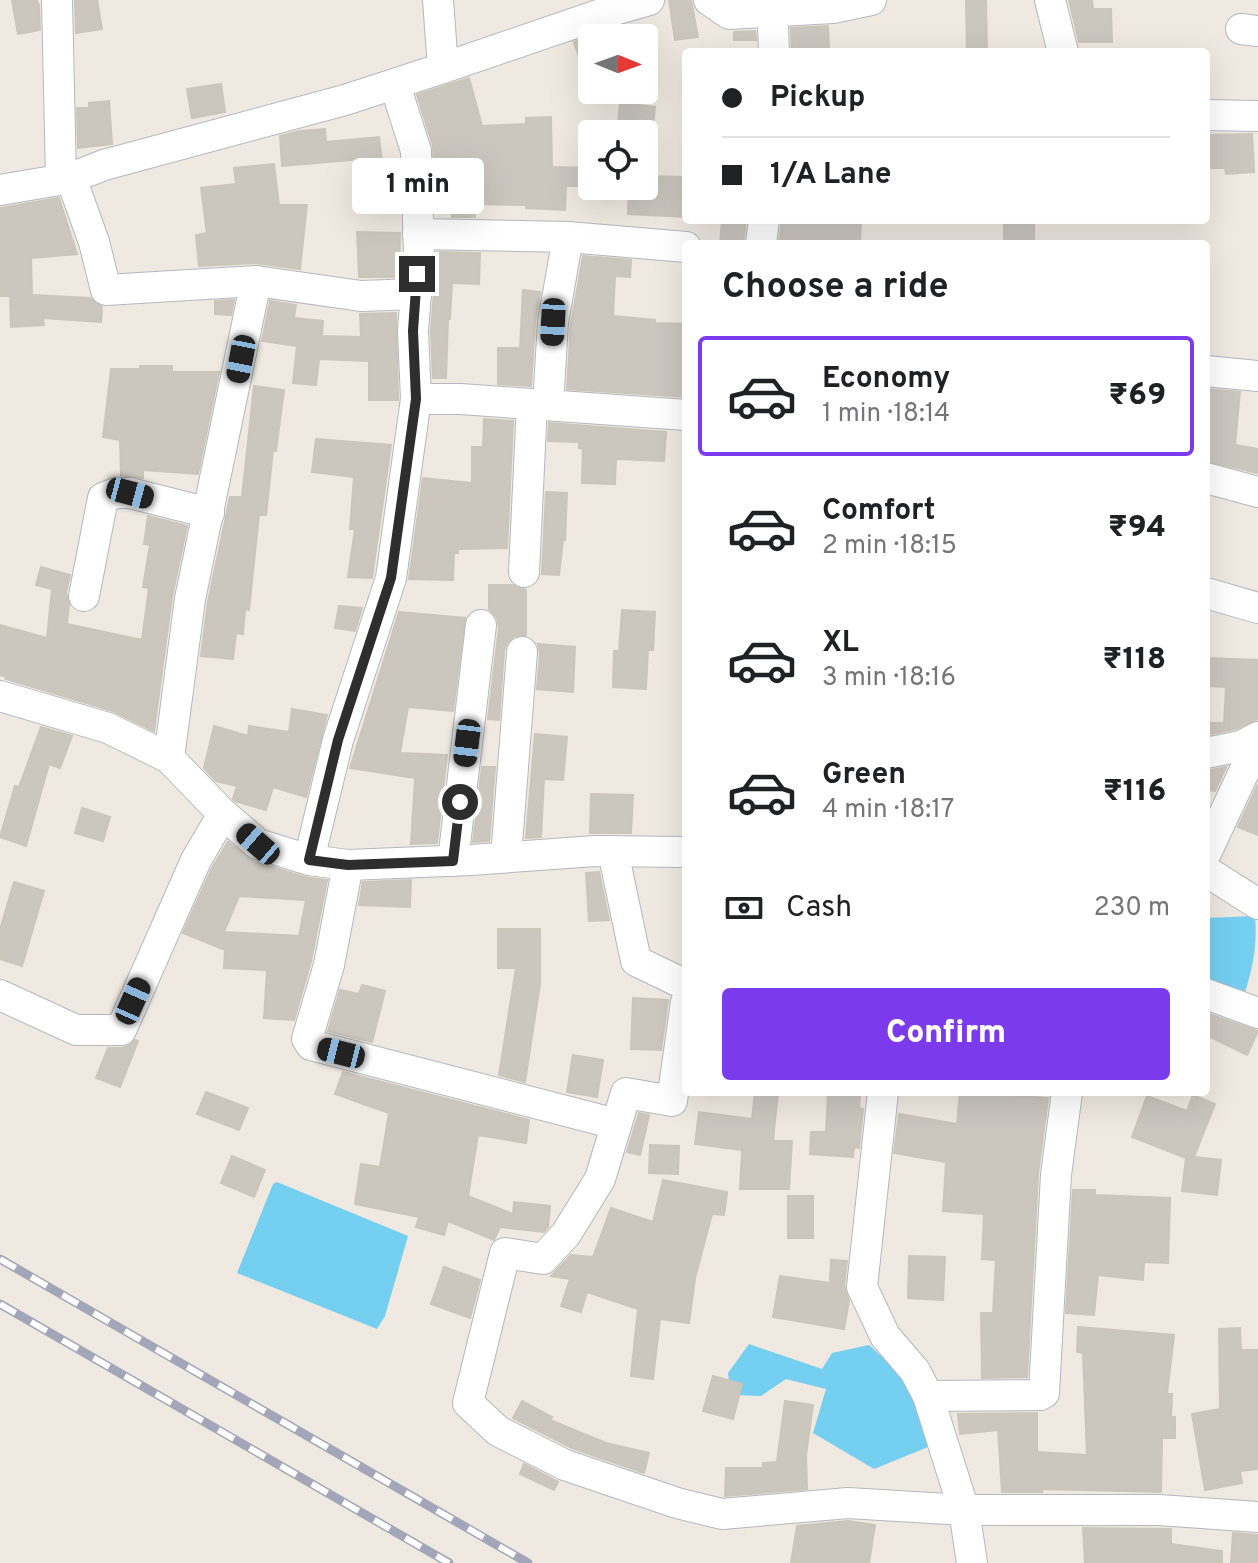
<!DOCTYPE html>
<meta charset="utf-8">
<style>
:root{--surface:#fff;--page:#f2f2f2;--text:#202124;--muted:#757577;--line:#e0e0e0;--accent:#7c3aed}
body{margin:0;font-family:Overpass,sans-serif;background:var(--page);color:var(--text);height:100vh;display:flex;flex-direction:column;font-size:30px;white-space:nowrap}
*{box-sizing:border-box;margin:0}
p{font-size:26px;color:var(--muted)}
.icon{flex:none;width:44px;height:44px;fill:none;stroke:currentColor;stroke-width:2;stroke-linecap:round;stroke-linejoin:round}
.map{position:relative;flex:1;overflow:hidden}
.panel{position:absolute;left:682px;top:240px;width:528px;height:856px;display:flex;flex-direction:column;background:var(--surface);border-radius:8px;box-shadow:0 8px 32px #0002}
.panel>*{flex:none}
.guide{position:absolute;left:682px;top:48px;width:528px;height:176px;border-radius:8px;box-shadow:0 8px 32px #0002;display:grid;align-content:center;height:176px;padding:0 40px;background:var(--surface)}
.needle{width:52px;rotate:91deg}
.buttons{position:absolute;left:578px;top:24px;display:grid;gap:16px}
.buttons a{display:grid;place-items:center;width:80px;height:80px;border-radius:8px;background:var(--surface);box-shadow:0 8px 32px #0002;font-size:40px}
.end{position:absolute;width:36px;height:36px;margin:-18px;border:10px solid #2e2e2e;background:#fff;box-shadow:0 0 0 4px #fff}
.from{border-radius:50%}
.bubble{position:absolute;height:56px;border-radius:8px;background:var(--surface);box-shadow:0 8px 32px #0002;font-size:26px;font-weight:800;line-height:56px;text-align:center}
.car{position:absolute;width:24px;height:48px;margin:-24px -12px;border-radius:10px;box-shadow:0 0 6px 2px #0007;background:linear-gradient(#222 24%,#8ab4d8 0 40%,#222 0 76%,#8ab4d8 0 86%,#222 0)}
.guide b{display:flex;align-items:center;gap:28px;height:76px;font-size:30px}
.guide b+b{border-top:2px solid var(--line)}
.guide i{width:20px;height:20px;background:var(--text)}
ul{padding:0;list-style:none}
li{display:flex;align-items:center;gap:24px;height:120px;margin:0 16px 12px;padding:0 24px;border:4px solid transparent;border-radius:8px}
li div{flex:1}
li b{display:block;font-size:30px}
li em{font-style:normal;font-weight:800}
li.active{border-color:var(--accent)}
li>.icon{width:72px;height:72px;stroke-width:1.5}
h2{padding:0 40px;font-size:36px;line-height:96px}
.pay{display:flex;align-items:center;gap:20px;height:88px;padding:0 40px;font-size:30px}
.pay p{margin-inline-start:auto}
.button{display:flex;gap:16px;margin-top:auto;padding:16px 40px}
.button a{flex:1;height:92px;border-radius:8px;background:var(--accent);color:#fff;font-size:32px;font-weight:800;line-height:92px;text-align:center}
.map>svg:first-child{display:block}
.water{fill:#75cff0}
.building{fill:#cbc7bf;stroke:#cbc5ba;stroke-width:2;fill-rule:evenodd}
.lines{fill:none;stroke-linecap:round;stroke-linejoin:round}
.minor-casing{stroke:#b4b7c1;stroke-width:32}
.minor{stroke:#fff;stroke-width:30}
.rail-casing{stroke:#a3a6b8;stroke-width:9}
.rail{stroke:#fff;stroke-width:6;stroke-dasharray:18;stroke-linecap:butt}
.route{stroke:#2e2e2e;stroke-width:10}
</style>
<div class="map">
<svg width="1258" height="1563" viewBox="0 0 1258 1563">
<rect width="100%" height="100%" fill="#efe9e1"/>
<g class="water">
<path d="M1255 916C1258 949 1251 976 1240 1007L1206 992V918Z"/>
<path d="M277 1182 408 1236 385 1316 377 1329 237 1273 273 1184Z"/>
<path d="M749 1344 822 1369 832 1353 869 1345 905 1378 933 1445 874 1469 813 1433 826 1389 786 1379 761 1396 731 1395 728 1373Z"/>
</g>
<g class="building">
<path d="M12 0H36L39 5 40 30 18 34Z"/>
<path d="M75 0H97L102 29 76 33Z"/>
<path d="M669 0H691L698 37 675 40Z"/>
<path d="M966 0H986L987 52H967Z"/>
<path d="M1069 0H1092L1093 9H1111L1112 42H1079Z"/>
<path d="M828 26 829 52H792L791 28Z"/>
<path d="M606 31 608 38H592V84L588 85 574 42Z"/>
<path d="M755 31 756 40H734V32Z"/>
<path d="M469 78 482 126 526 124V118L551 117 552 167 592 168V186H566L565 210 526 208V205L475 204V217H452L451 201 435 202 433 146 417 95Z"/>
<path d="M221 84 225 112 192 118 187 89Z"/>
<path d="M109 101 112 144 78 148 77 108H89V103Z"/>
<path d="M620 103 655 107 652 134H617Z"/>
<path d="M325 129 326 142 379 137 382 162 363 164V159L282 166 280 136 300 131Z"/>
<path d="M1252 134 1254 172 1226 174 1225 168H1206V135Z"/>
<path d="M274 164 279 205H307L300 269 255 263 199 266 196 235 207 233 201 188 236 184 234 168Z"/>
<path d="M399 176V197H380L379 177Z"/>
<path d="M644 176 686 177V217L628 214 629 186H644Z"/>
<path d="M59 198 77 254 31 258 32 295 90 298 102 307 101 322 43 318 44 325 11 327 10 296H0V208Z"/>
<path d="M722 220H746L743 244H720Z"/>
<path d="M782 220 861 223 860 244H779Z"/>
<rect x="1004" y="222" width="30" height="22"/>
<path d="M357 232 400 233 399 277H359Z"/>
<path d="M437 252 480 253 479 284 452 283 450 319H448L446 378H433L431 331Z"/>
<path d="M583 256 631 260 630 277 615 276 613 316 655 320V323L686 324V397L567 389 571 324Z"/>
<path d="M523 290 540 292 535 321 531 386 498 384V348H520Z"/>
<path d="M234 300 231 315 215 314V301Z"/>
<path d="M270 301 296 305 294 318 323 321 322 336 361 337 360 314 396 313 398 400H369V361L319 359 316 385 293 383 297 346 262 341Z"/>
<path d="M140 366H172V372H219L198 474 143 470V478L121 475 120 440 103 437 111 369H140Z"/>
<path d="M254 386 284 390 276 451 273 450 266 515H259L249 610 245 609 243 634 236 633 233 659 201 656 208 602 230 497H242Z"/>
<path d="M1206 389 1240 392 1235 445 1258 449V473L1206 461Z"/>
<path d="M484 419 513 421 507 548 458 549V553H454L453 580 409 579 423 478 472 483V447H483Z"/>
<path d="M549 423 666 432 664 461 616 459 615 484 582 483 583 449 579 448V442L548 441Z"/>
<path d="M316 439 391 445 372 578 348 577 355 529H350L354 477 312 472Z"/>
<path d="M546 492 567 493 565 540H563L559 575 542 574Z"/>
<path d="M148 516 187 526 172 597 154 731 113 711 6 679 7 677 0 675V625L47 638 52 589 36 585 41 567 70 575 66 593 69 604 67 624 142 640 149 588 143 587 150 545 144 544Z"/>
<path d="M489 585H512L526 590V635L514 636 507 643 504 650 499 720 488 719 499 627 497 617 489 609Z"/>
<path d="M339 606 362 608 355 631 335 628Z"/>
<path d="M622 610 655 612 653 650H648L646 689 613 687 614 651H619Z"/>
<path d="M399 612 465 618 453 711 408 707 400 753 447 755 437 843 411 844 415 778 350 768Z"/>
<path d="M538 644 575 647 573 692 537 689 540 653Z"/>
<path d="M1206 658 1258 660V719L1235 729 1206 735V723H1224L1226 687 1206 686Z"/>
<path d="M292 709 327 715 306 797 273 787 266 810 235 801 233 799 237 786 216 781 204 768 214 726 248 736 249 726 289 732Z"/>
<path d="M41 727 72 736 60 768 49 764 26 846 0 837 15 786 19 787Z"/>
<path d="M535 734 567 737 563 780 544 779 541 837 526 838Z"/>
<path d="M482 767H495L489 841 473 842Z"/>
<path d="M1226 767 1215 791 1206 790V771Z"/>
<path d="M1258 784V835L1238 827Z"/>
<path d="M591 794 633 795 631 833H590Z"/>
<path d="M82 808 110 817 103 841 75 833Z"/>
<path d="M228 842 253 861 304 877 327 880 311 961 294 1020 264 1018 267 970 224 968 225 950 183 933 212 868ZM239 896 306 900 299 936 224 932Z"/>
<path d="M599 872 609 920 589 921 586 873Z"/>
<path d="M411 880 410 907 359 905 363 882Z"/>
<path d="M14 882 44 891 22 966 0 959V930Z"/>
<path d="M498 929H540V984L525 1082 499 1075 516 968H498Z"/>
<path d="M362 985 385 991 372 1042 328 1031 340 990 359 994Z"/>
<path d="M633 998 668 1000 661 1050 631 1049Z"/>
<path d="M1206 1013 1258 1031 1247 1055 1206 1035Z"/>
<path d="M135 1040 138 1041 120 1087 96 1078 108 1048H122L130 1045Z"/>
<path d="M573 1055 603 1060 597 1097 567 1092Z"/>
<path d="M343 1072 529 1120 526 1143 478 1135 468 1196 513 1214 514 1202 550 1206 548 1227 544 1232 500 1227 494 1240 448 1221 444 1235 416 1227 419 1217 355 1204 361 1164 380 1167 389 1113 335 1094Z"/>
<path d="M206 1092 248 1108 239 1130 197 1114Z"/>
<path d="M755 1092H778L773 1141H792L789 1189H740L742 1150 695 1144 699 1112 752 1119Z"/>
<path d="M960 1092 1048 1098 1038 1174 1027 1377 982 1378 981 1313H993L996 1260 982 1259 984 1214 943 1211 946 1162 894 1153 899 1114 957 1124Z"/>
<path d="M828 1093 860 1095 859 1108 863 1109 859 1148 854 1147 853 1157 810 1154 811 1132H826Z"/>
<path d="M1193 1095 1215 1104 1194 1157 1221 1160 1217 1195 1182 1191 1186 1158 1132 1137 1147 1096 1187 1111Z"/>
<path d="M639 1113 649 1115 640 1155 627 1152Z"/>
<path d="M650 1145 679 1146 678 1174 649 1173Z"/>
<path d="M232 1156 265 1170 254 1197 221 1183Z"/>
<path d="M663 1180 727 1192 724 1215 712 1214 695 1278 689 1323 660 1319 653 1379 631 1376 638 1309 587 1292 581 1312 561 1306 570 1279 551 1276 571 1255 593 1257 611 1208 653 1222Z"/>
<path d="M1073 1190H1095V1195L1170 1198 1168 1263 1144 1262 1143 1280 1098 1275 1094 1315 1066 1313Z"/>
<rect x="788" y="1196" width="25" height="42"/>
<path d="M909 1256 945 1257 943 1300 908 1298Z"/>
<path d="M831 1260 847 1261 844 1286 849 1301 844 1329 773 1317 780 1276 830 1283Z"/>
<path d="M444 1267 480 1280 470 1318 431 1304Z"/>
<path d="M1078 1327 1174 1335 1167 1394H1172L1171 1417H1175V1438H1162L1161 1492 1041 1489 1042 1492H1002L998 1430 960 1434 958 1414 1037 1413V1452L1087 1455 1083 1353 1077 1352Z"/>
<path d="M1240 1328 1241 1350H1258V1469L1240 1471 1242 1483 1205 1490 1192 1414 1220 1409 1219 1329Z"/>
<path d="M713 1376 742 1384 733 1419 703 1411Z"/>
<path d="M522 1401 552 1417 550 1420 606 1443 649 1453 644 1473 572 1448 513 1418Z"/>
<path d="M785 1401 813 1405 806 1455 807 1489 725 1496 726 1468H763V1463L777 1462Z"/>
<path d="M524 1464 558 1482 554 1490 520 1474Z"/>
<path d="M848 1521 875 1525 869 1563H791L797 1526Z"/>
<path d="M1083 1528 1171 1529V1544L1222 1551V1563H1085Z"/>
<path d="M1233 1533 1258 1535V1563H1231Z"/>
</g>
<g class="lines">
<g class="minor-casing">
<g id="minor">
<path d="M57 0 61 179"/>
<path d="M709 0 729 14 833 8 871 0"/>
<path d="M772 0 774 52"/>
<path d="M1050 0 1063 52"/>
<path d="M1241 29 1258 31"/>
<path d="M443 68 607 12 649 0"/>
<path d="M1206 115 1258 116"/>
<path d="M71 178 104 165 345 100 443 68 438 0"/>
<path d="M0 190 71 178 94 242 106 290 256 281 361 296 416 294"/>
<path d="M418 234 568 237 686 247"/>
<path d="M761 244 764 220"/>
<path d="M1206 371 1258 376"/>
<path d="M416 399H460L686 415"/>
<path d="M548 405 553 322 568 237"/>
<path d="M1206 478 1258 492"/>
<path d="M524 572 532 404"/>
<path d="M1206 593 1258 608"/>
<path d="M84 596 103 498 116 493H130L209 513"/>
<path d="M0 696 108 728 169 758 223 814 258 844 309 860 348 865 471 860 595 851 686 852"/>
<path d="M1206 753 1241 746 1258 737"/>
<path d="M169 758 190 599 256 281"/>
<path d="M613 851 636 961 686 985"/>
<path d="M1206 853 1258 742"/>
<path d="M506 857 522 652"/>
<path d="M309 860 338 740 391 578 416 399 413 331 419 254 416 151 395 85"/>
<path d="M453 861 481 625"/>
<path d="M348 865 329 965 307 1039 311 1045 616 1124"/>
<path d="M1206 871 1258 904"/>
<path d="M1206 994 1258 1013"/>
<path d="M0 995 76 1030H121L196 860 223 814"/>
<path d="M686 1002 672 1101 626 1093 600 1179 566 1234 543 1259 505 1253 468 1403 498 1431 565 1465 677 1503 722 1514 848 1503 964 1510H1159L1258 1517"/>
<path d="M883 1092 862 1287 885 1336 915 1371 928 1396 964 1510 972 1563"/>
<path d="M928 1396 1040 1395 1044 1393 1056 1175 1067 1092"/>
</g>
</g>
<use href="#minor" class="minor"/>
<g class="rail-casing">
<g id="rail">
<path d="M0 1259 528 1563"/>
<path d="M0 1304 449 1563"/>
</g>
</g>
<use href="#rail" class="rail"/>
</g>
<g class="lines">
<path class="route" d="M417 274 413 331 416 399 391 578 338 740 309 860 348 865 453 861 460 802"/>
</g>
</svg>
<div class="buttons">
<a><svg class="needle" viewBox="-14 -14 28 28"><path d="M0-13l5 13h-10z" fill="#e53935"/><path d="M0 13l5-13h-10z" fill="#757577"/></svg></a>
<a><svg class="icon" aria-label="locate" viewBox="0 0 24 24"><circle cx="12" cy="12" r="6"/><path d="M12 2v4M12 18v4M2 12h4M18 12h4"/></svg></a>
</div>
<i class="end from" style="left:460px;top:802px"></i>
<i class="end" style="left:417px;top:274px"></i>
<div class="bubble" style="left:352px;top:158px;width:132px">1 min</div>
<i class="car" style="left:553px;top:322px;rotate:183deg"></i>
<i class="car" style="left:241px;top:359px;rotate:191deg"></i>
<i class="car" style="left:130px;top:493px;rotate:105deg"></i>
<i class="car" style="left:467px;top:743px;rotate:187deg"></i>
<i class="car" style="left:258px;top:844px;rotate:311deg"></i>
<i class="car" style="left:133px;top:1001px;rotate:24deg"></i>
<i class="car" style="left:341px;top:1053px;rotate:284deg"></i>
<div class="guide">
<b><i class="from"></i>Pickup</b>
<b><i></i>1/A Lane</b>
</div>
<section class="panel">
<h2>Choose a ride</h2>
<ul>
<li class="active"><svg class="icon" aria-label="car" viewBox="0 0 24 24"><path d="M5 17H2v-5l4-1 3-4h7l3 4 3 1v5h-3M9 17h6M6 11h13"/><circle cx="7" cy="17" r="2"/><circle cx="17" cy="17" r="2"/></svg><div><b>Economy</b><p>1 min · 18:14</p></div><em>₹69</em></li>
<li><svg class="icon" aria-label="car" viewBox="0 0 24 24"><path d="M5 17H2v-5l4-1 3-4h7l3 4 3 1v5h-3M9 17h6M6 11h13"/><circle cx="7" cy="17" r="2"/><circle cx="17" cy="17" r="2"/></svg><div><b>Comfort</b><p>2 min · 18:15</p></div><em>₹94</em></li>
<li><svg class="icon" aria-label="car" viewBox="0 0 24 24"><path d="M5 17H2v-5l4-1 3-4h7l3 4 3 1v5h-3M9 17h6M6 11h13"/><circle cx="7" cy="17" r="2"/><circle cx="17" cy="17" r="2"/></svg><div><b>XL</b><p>3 min · 18:16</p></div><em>₹118</em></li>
<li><svg class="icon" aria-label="car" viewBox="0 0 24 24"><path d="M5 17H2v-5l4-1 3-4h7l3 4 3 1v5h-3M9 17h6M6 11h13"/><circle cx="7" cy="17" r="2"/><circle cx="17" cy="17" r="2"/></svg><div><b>Green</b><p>4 min · 18:17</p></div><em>₹116</em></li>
</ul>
<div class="pay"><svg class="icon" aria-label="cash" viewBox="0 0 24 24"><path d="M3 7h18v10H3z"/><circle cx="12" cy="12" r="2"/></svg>Cash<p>230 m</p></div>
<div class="button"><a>Confirm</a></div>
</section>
</div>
